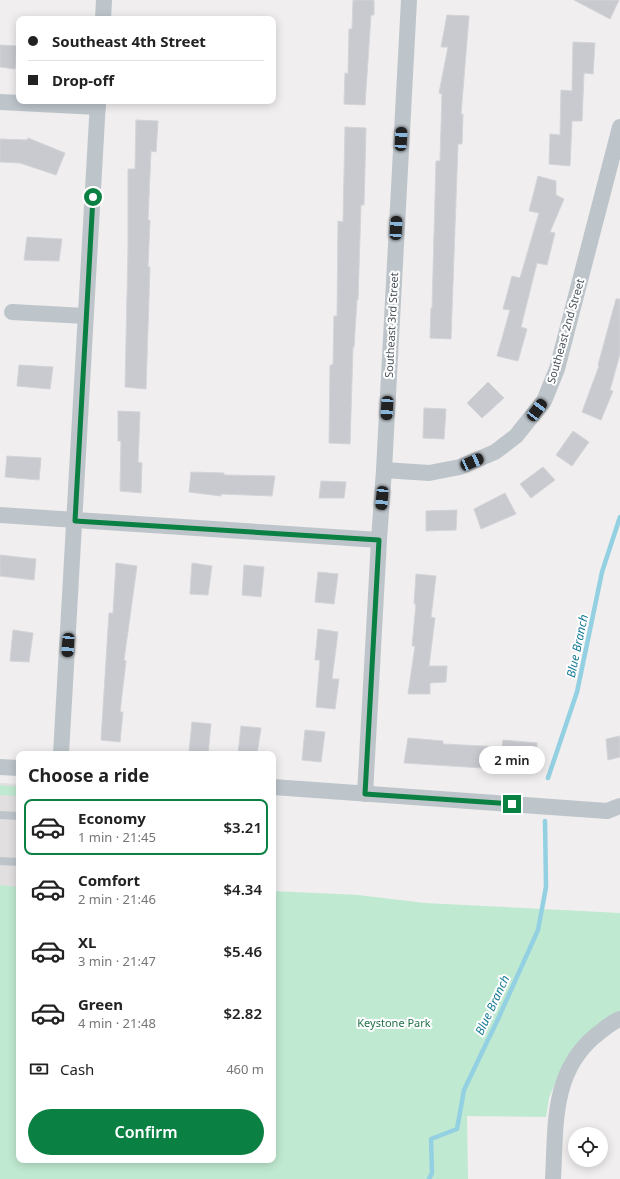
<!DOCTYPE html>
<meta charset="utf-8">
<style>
:root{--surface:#fff;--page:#f2f2f2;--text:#222;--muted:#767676;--line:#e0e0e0;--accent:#0b8043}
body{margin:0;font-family:"Noto Sans",sans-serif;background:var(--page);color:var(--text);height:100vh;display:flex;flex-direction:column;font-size:15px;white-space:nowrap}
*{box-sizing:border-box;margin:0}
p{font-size:13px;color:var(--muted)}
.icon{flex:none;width:22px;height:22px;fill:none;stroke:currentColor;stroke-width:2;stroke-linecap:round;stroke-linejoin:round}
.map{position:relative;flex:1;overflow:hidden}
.details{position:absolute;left:16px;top:751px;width:260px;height:412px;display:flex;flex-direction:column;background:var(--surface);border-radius:8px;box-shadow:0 2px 10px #0003}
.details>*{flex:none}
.banner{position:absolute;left:16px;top:16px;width:260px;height:88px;border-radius:8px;box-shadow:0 2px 10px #0003;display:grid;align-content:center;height:88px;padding:0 12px;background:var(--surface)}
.fabs{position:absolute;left:568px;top:1127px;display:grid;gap:8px}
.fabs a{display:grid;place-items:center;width:40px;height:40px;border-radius:50%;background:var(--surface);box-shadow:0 2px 10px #0003;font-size:20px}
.end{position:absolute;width:18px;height:18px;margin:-9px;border:5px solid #0b8043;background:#fff;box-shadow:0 0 0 2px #fff}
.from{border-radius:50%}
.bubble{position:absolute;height:28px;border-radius:14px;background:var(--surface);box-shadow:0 2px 10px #0003;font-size:13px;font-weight:600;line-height:28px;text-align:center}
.car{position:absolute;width:12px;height:24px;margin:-12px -6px;border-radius:5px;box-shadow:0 0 3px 1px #0007;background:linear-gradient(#222 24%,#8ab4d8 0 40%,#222 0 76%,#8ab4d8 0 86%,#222 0)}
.banner b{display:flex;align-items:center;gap:14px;height:38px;font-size:15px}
.banner b+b{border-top:1px solid var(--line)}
.banner i{width:10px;height:10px;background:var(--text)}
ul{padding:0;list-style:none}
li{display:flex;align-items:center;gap:12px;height:56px;margin:0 8px 6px;padding:0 4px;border:2px solid transparent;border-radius:8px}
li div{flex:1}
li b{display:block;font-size:15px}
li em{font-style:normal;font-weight:600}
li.on{border-color:var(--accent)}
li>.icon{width:36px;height:36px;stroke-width:1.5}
h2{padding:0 12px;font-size:18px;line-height:48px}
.pay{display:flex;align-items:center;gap:10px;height:44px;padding:0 12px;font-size:15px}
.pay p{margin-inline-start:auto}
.button{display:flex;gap:8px;margin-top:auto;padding:8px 12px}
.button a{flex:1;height:46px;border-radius:24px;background:var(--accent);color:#fff;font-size:16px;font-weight:600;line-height:46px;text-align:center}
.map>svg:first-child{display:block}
.education{fill:#e1dfdf}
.green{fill:#c0e9d1}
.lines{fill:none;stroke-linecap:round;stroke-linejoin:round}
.stream{stroke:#92d0e2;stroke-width:4.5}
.building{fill:#c9cad0;stroke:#d2d4d8}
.service{stroke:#bdc5cb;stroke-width:8}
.minor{stroke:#bdc5cb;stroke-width:16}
.route{stroke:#0b8043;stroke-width:5}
.labels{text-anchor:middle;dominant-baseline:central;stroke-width:4;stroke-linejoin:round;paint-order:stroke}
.street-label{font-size:11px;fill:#485059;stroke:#fff}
.park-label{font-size:11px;fill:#20724b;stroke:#fff}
.water-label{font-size:12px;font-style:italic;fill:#1b7c98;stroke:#fff}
</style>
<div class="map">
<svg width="620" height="1179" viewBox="0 0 620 1179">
<rect width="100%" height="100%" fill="#f0eeee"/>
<path class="education" d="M0 783 19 784V1000L0 999Z"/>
<g class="green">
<path d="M0 785 19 787V796L0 795Z"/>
<path d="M0 885 19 887V1160H273V891L358 895 425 903 620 913V1012L557 1079 549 1098 546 1117 467 1116 468 1179H0Z"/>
</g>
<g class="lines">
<g class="stream">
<path d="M548 778 577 692 602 572 620 517"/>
<path d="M429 1179 432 1173 431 1139 457 1129 464 1090 498 1019 538 930 546 887 545 821"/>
</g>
</g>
<g class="building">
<path d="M353 0H374V15H371L365 105 344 104 345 73 348 74 349 29H352Z"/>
<path d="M574 0H619L610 19Z"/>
<path d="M447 15 469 16 461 114H463L462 144H458L451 339 430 338 431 308H432L436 161H440L442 94 439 93 448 47H441Z"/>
<path d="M573 42 595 43 593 74 584 73 582 121H572L570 166 549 164 550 134 560 135 561 90 572 91Z"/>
<path d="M0 45 17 46 15 69 0 67Z"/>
<path d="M136 120 158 121 156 152 151 151 148 220H150L148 267H150L146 389 125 387 128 249V169H135Z"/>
<path d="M345 127 366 128 364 205H361L358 300H357L354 347H353L350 444 329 443 330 365H333L334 316H337L338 221 343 222Z"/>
<path d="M28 138 65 153 56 175 20 163 0 162V139L27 140Z"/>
<path d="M538 176 556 181V195L564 199 550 232 555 233 547 265 537 263 521 327 527 329 518 361 497 356 510 310 503 309 512 276 520 278 539 213 529 211Z"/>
<path d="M27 237 62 239 59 261 24 260Z"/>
<path d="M616 299H620V354L610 390 613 391 601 420 582 412 599 366 598 365Z"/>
<path d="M19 365 53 367 50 389 17 386Z"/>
<path d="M488 382 504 398 482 418 467 403Z"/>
<path d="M424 408 446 409 444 439 423 438Z"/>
<path d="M118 411 140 412 138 462 142 463 141 493 120 491 121 441H118Z"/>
<path d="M573 431 589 442 572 466 556 455Z"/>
<path d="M7 456 41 458 39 480 5 477Z"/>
<path d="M543 467 555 480 531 498 520 484Z"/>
<path d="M191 472 224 473V475L275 476 272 496 221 494V496L189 492Z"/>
<path d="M321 481 346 482 344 498H319Z"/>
<path d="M505 493 516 514 481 529 474 509Z"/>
<path d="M457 510 456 530 426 531V511Z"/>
<path d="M0 555 36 559 34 580 0 576Z"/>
<path d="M116 563 137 566 124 660 126 661 120 712H123L120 742 101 740 109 613H113Z"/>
<path d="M192 563 212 566 208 595 190 594Z"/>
<path d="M244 565 264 567 261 597 242 595Z"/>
<path d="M318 572 338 574 334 604 315 602Z"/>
<path d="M416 574 436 576 431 617 435 618 429 666H447L446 682 430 683V694H408L415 646H412L416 604H414Z"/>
<path d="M318 629 338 632 332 679H339L335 709 316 707 320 660H315Z"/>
<path d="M13 630 33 633 29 662 10 661Z"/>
<path d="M192 722 211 724 208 754 189 752Z"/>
<path d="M241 726 261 728 257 754H238Z"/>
<path d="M305 730 325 732 321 762 302 760Z"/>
<path d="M620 736V757L608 760 606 739Z"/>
<path d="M408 738 443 741V744L502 747 503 740 537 743 536 769H498L404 763Z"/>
</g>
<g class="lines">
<g class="service">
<path d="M0 815 19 816"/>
<path d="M0 861 19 862"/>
</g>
<g class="minor">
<path d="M103 19 104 0"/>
<path d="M0 102 98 107"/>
<path d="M12 312 85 316"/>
<path d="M384 470 429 473 460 467 495 452 516 436 544 401 557 369 620 127"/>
<path d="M0 515 379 540"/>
<path d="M61 754 98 101"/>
<path d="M0 767 19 768"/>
<path d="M273 787 607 811 620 806"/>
<path d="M365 794 379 540 384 470 409 0"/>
<path d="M553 1179C556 1127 551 1073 595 1036 603 1030 610 1023 620 1019"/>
</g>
</g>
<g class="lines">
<path class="route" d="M93 197 75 521 379 540 365 794 512 804"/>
</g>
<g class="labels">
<g class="street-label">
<text transform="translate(391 325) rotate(-87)">Southeast 3rd Street</text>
<text transform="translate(565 331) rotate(-74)">Southeast 2nd Street</text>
</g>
<g class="park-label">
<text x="394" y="1022">Keystone Park</text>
</g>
<g class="water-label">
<text transform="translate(577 646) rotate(-78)">Blue Branch</text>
<text transform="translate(492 1005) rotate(-65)">Blue Branch</text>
</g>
</g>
</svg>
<div class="fabs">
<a><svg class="icon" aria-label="locate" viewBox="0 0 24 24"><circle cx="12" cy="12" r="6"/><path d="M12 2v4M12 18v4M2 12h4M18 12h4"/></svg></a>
</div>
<i class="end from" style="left:93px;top:197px"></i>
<i class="end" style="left:512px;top:804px"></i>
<div class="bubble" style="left:479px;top:746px;width:66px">2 min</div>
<i class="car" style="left:401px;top:139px;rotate:3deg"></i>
<i class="car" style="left:396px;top:228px;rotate:3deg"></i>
<i class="car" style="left:387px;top:408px;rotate:183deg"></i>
<i class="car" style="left:537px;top:410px;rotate:37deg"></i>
<i class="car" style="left:472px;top:462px;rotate:66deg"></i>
<i class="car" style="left:382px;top:498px;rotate:185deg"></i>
<i class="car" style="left:68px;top:645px;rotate:184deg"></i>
<div class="banner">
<b><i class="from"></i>Southeast 4th Street</b>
<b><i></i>Drop-off</b>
</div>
<section class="details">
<h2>Choose a ride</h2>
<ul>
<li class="on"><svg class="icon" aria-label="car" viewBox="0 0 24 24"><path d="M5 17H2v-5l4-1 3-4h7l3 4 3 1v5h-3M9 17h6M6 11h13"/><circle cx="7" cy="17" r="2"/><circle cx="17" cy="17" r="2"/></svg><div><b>Economy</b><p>1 min · 21:45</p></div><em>$3.21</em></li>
<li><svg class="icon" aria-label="car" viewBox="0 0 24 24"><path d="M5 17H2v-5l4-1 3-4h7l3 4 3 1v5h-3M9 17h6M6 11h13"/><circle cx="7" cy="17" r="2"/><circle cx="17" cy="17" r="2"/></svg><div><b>Comfort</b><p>2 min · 21:46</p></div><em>$4.34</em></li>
<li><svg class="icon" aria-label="car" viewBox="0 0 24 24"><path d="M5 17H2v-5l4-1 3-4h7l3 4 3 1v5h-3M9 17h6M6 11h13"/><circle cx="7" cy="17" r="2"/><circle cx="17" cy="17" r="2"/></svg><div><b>XL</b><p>3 min · 21:47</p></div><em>$5.46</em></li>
<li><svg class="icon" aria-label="car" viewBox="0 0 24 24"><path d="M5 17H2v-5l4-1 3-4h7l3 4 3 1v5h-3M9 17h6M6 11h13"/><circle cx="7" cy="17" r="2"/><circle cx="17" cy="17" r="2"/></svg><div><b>Green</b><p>4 min · 21:48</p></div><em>$2.82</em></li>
</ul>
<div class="pay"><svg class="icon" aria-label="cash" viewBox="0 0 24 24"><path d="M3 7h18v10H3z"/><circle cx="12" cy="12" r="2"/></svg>Cash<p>460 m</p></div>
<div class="button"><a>Confirm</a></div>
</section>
</div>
